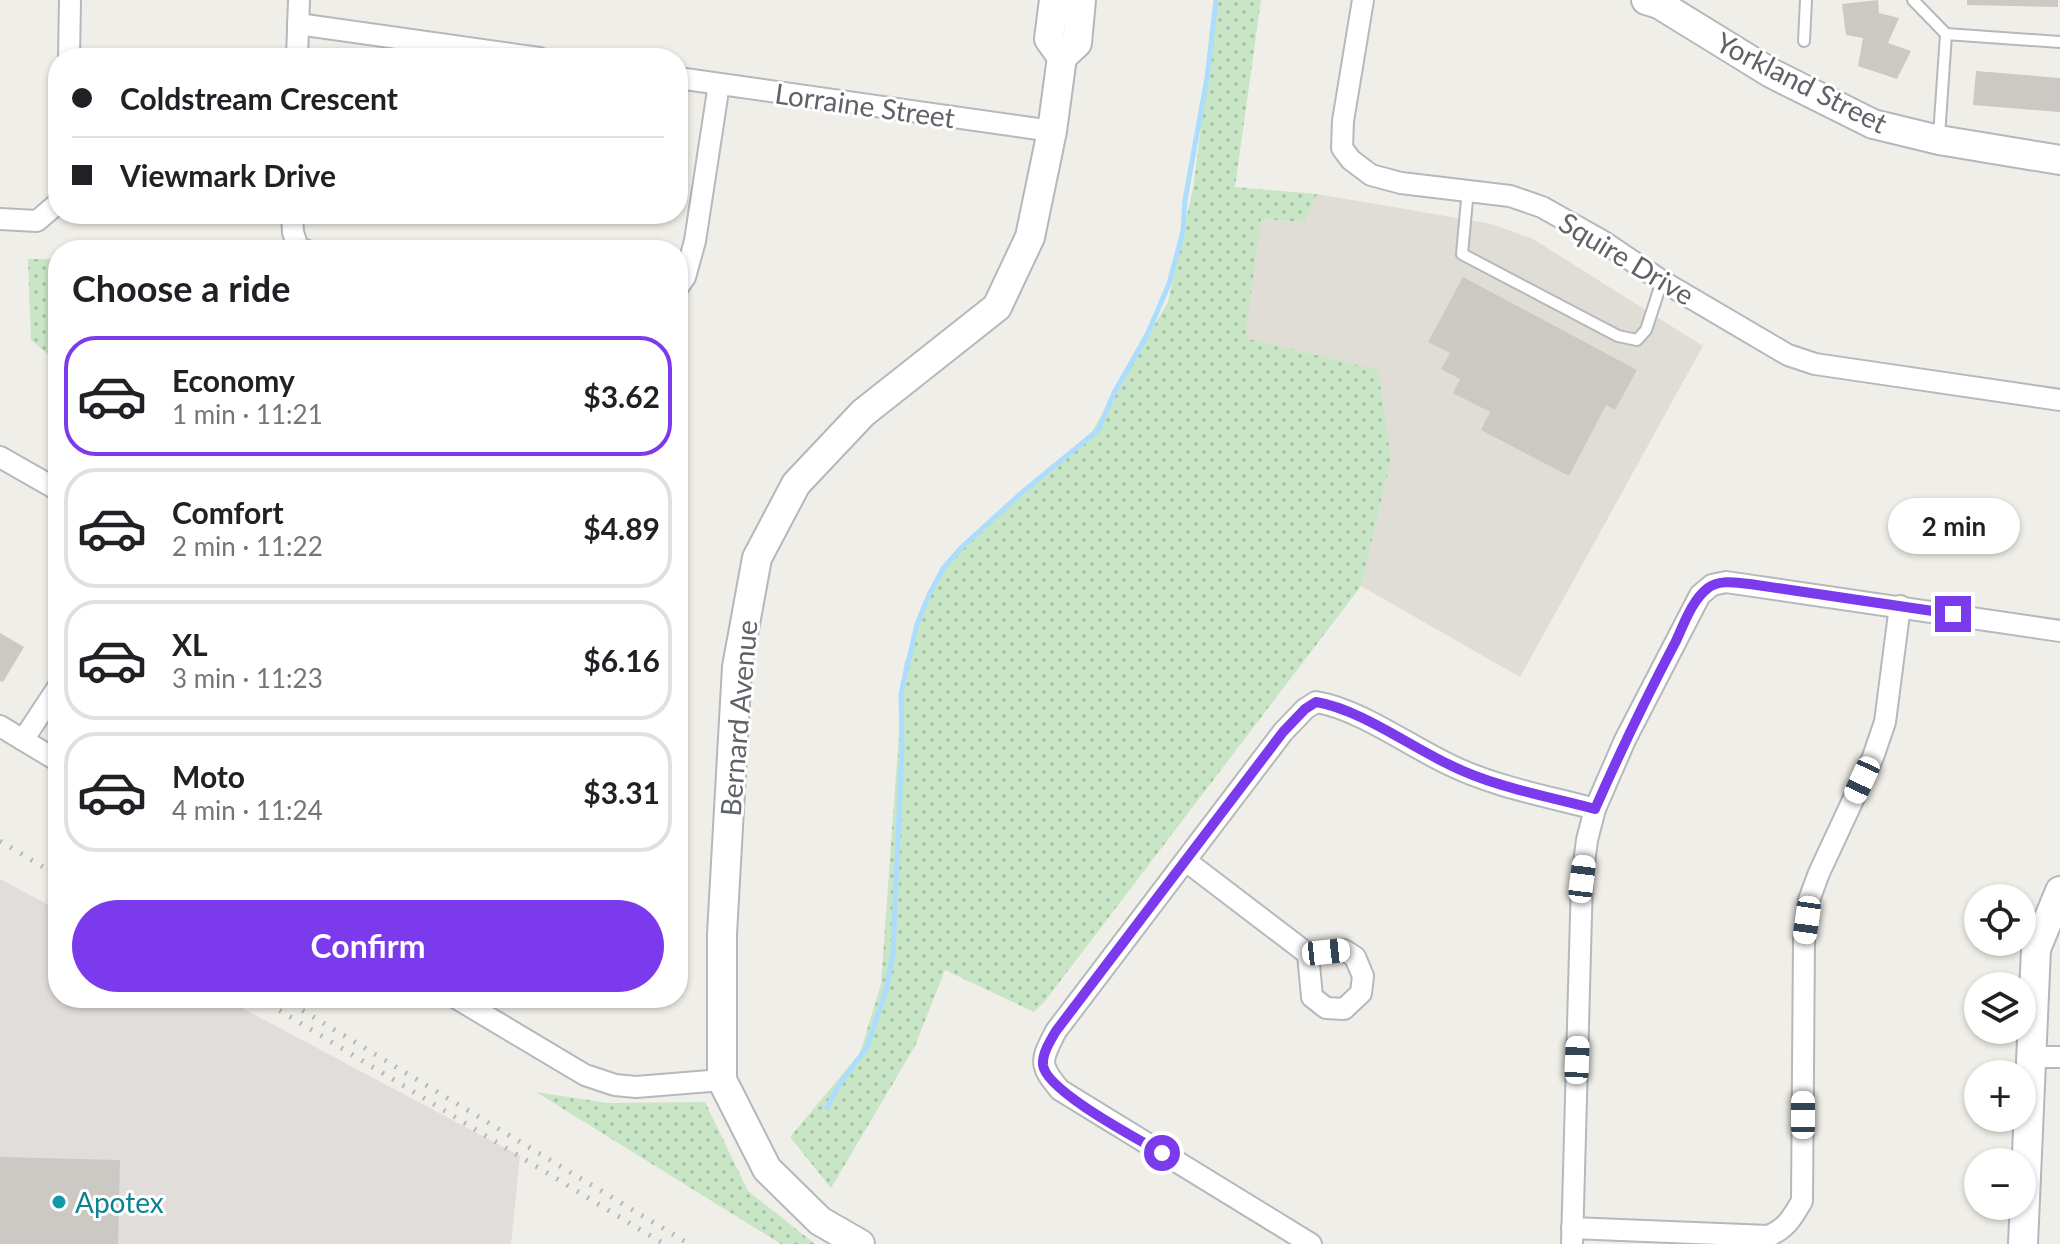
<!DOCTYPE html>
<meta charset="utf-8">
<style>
:root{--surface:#fff;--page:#f6f6f6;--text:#202124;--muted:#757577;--line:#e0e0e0;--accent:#7c3aed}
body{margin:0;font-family:Lato,sans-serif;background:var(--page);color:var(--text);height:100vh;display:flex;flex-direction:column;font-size:30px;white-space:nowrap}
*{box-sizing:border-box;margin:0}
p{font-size:26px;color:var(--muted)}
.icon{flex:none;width:44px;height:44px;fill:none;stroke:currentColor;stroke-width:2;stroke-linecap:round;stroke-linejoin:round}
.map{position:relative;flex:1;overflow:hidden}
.side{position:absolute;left:48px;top:240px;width:640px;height:768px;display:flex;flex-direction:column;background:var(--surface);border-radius:32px;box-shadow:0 2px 6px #0004}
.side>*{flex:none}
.hud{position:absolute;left:48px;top:48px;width:640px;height:176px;border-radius:32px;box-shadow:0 2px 6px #0004;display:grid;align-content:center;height:176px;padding:0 24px;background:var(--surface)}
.controls{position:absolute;left:1964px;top:884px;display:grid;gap:16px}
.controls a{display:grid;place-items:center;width:72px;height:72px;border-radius:50%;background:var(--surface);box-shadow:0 2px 6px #0004;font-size:40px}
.end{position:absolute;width:36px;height:36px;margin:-18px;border:10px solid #7c3aed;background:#fff;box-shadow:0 0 0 4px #fff}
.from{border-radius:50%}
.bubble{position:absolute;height:56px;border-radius:28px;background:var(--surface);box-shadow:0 2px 6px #0004;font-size:26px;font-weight:700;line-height:56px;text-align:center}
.car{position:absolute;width:24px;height:48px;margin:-24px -12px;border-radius:10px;box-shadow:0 0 6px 2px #0007;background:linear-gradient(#fff 24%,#345 0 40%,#fff 0 76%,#345 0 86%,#fff 0)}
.hud b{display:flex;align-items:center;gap:28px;height:76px;font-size:30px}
.hud b+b{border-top:2px solid var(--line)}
.hud i{width:20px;height:20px;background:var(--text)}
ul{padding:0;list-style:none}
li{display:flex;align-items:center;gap:24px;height:120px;margin:0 16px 12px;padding:0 8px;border:4px solid var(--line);border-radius:32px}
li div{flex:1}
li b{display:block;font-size:30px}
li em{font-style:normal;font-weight:700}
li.active{border-color:var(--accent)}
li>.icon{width:72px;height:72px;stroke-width:1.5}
h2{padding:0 24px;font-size:36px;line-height:96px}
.cta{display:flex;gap:16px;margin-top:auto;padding:16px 24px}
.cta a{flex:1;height:92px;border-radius:48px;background:var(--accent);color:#fff;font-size:32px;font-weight:700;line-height:92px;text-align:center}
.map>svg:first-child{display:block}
.industrial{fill:#e0ddda}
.education{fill:#e0ddd6}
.park{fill:url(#park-dots)}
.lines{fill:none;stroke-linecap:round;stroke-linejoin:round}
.stream{stroke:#adddfc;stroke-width:5}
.building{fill:#ccc9c4}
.lane-casing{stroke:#b5b8bc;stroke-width:14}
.street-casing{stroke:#b5b8bc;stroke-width:24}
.secondary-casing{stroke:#b4b7bb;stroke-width:32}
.lane{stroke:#fff;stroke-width:10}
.street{stroke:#fff;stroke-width:20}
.secondary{stroke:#fff;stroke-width:28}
.rail{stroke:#b6b7b7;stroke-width:5;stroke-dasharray:2 10;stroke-linecap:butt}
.route{stroke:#7c3aed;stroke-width:10}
.culture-dot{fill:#0f9aa8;stroke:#fff;stroke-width:3}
.labels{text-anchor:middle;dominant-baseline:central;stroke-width:6;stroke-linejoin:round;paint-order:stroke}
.street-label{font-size:28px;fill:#5f6367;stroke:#fff}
.culture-label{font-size:28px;fill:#0d838f;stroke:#fff;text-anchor:start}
</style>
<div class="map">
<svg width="2060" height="1244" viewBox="0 0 2060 1244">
<defs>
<pattern id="park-dots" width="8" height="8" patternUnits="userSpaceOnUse" patternTransform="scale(2)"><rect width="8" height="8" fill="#c8e6c6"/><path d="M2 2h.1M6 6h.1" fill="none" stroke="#a6bea5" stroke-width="1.8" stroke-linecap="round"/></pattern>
</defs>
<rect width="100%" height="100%" fill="#f0eee8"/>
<path class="industrial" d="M0 879 58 910V998H223L520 1156 511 1244H0Z"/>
<path class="education" d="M1317 194 1492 224 1533 239 1703 346 1520 677 1361 586 1391 460 1244 338 1261 219 1305 222Z"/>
<g class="park">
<path d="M1216 0H1261L1235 187 1317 194 1305 222 1261 219 1245 338 1378 370 1391 460 1361 586 1045 1001 1034 1012 945 970 915 1046 831 1188 790 1137 860 1053 881 984 904 664 941 567 1004 510 1086 442 1168 302 1194 183Z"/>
<path d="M28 259H58V363L31 340Z"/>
<path d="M536 1092 608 1103 705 1102 748 1191 815 1244H781Z"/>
</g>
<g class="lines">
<path class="stream" d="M827 1108 837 1088 867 1047 886 990 893 954 902 748 901 693 917 624 929 595 944 567 963 546 1019 495 1098 430 1115 391 1147 335 1169 284 1183 231 1185 200 1207 78 1216 0"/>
</g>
<g class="building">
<path d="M1878 0 1879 13 1899 18 1888 43 1911 51 1897 79 1858 66 1863 38 1846 35 1842 4Z"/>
<path d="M1967 0H2058V7L1967 5Z"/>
<path d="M1976 71 2060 78V112L1973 105Z"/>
<path d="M1463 277 1637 370 1615 410 1606 405 1569 476 1481 430 1490 412 1453 393 1460 379 1441 369 1450 353 1428 342Z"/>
<path d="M0 633 24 647 3 682 0 681Z"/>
<path d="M0 1157 120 1160 118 1244H0Z"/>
</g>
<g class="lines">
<g class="lane-casing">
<g id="lane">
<path d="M1913 0 1946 34 2060 42"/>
<path d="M1804 41 1806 0"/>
<path d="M1939 136 1946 34"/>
<path d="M1468 189 1462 254 1618 336 1637 340 1646 330 1662 281"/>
</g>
</g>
<g class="street-casing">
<g id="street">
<path d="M1363 0 1343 121 1342 148 1351 160 1371 175 1401 183 1510 196 1542 207 1604 242 1662 281 1788 355 1815 364 2060 400"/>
<path d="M298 24 539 58"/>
<path d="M69 58 70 0"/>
<path d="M297 58 299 0"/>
<path d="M678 78 1052 131"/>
<path d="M292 214 293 232 298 248 305 250"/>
<path d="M0 219 37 221 58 203"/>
<path d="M678 287 685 277 695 241 719 84"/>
<path d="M0 457 58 490"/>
<path d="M0 726 58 761"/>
<path d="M23 740 58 687"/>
<path d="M1186 861 1308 954 1344 950 1355 957 1363 976 1361 993 1344 1009 1326 1008 1312 997 1308 954"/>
<path d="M456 998 585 1075 615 1085 636 1087 722 1080"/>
<path d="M2031 1057H2060"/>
<path d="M1572 1228 1768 1236C1786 1229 1792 1218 1802 1201L1804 939 1809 900 1819 873 1873 757 1885 722 1900 606"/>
<path d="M1311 1244 1060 1090C1038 1064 1041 1060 1056 1031L1283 732 1305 709 1316 702C1359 709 1408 745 1448 764 1494 787 1547 796 1595 809"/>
<path d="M1572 1244 1582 879 1587 840 1595 809 1625 740 1700 595 1712 585 1726 582 2060 631"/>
</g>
</g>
<g class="secondary-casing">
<g id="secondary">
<path d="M1054 0 1049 39 1062 57"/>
<path d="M1646 0 1659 4 1771 73 1873 124 1939 140 2060 160"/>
<path d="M860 1244 820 1221 767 1169 722 1080V934L737 667 757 558 796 484 863 413 997 307 1030 237 1052 131 1062 57 1077 43 1081 0"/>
<path d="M2023 1244 2036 949 2060 891"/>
</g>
</g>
<use href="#lane" class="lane"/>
<use href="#street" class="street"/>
<use href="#secondary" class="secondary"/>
<g class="rail">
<path d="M0 841 58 876"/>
<path d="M259 998 664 1244"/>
<path d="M282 998 689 1244"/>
</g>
</g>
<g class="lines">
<path class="route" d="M1162 1153C1138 1139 1046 1091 1043 1065 1042 1054 1050 1041 1056 1031L1283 732 1305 709 1316 702C1359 709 1408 745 1448 764 1493 787 1547 796 1595 809 1620 752 1647 696 1676 641 1684 624 1692 600 1708 588 1720 579 1736 583 1750 584L1953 614"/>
</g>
<circle class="culture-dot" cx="59" cy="1202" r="8"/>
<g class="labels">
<g class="street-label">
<text transform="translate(1802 82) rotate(27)">Yorkland Street</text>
<text transform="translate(865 105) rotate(8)">Lorraine Street</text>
<text transform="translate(1627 258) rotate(31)">Squire Drive</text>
<text transform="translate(738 718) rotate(-85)">Bernard Avenue</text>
</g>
<g class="culture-label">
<text x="75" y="1202">Apotex</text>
</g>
</g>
</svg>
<div class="controls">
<a><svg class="icon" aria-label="locate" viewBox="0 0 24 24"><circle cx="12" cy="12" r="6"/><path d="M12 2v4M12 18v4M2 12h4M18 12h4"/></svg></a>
<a><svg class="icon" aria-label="layers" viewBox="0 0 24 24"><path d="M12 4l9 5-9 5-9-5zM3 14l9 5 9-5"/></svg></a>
<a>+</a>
<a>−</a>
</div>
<i class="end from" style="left:1162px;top:1153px"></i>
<i class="end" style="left:1953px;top:614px"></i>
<div class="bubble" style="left:1888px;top:498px;width:132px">2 min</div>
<i class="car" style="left:1862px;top:780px;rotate:205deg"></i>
<i class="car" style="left:1582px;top:879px;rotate:7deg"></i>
<i class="car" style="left:1807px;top:920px;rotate:188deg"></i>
<i class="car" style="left:1326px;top:952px;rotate:84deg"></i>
<i class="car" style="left:1577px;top:1060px;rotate:2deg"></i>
<i class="car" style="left:1803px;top:1115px;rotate:0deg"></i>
<div class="hud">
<b><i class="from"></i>Coldstream Crescent</b>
<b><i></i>Viewmark Drive</b>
</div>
<section class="side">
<h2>Choose a ride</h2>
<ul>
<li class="active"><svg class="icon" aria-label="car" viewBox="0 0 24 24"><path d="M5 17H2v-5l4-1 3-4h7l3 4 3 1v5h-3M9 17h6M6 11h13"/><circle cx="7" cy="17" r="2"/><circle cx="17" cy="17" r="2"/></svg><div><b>Economy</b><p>1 min · 11:21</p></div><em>$3.62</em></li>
<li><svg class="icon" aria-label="car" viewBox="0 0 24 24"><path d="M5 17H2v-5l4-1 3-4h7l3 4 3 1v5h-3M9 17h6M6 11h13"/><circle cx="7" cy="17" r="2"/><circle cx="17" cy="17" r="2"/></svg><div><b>Comfort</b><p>2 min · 11:22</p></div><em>$4.89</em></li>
<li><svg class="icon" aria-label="car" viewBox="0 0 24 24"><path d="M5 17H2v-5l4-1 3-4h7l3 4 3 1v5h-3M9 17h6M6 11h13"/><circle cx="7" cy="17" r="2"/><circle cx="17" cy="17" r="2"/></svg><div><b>XL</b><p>3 min · 11:23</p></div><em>$6.16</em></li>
<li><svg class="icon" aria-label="car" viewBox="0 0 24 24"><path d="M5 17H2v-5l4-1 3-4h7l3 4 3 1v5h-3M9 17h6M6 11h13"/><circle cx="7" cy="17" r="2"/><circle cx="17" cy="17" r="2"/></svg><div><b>Moto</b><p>4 min · 11:24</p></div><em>$3.31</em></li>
</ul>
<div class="cta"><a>Confirm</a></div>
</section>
</div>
